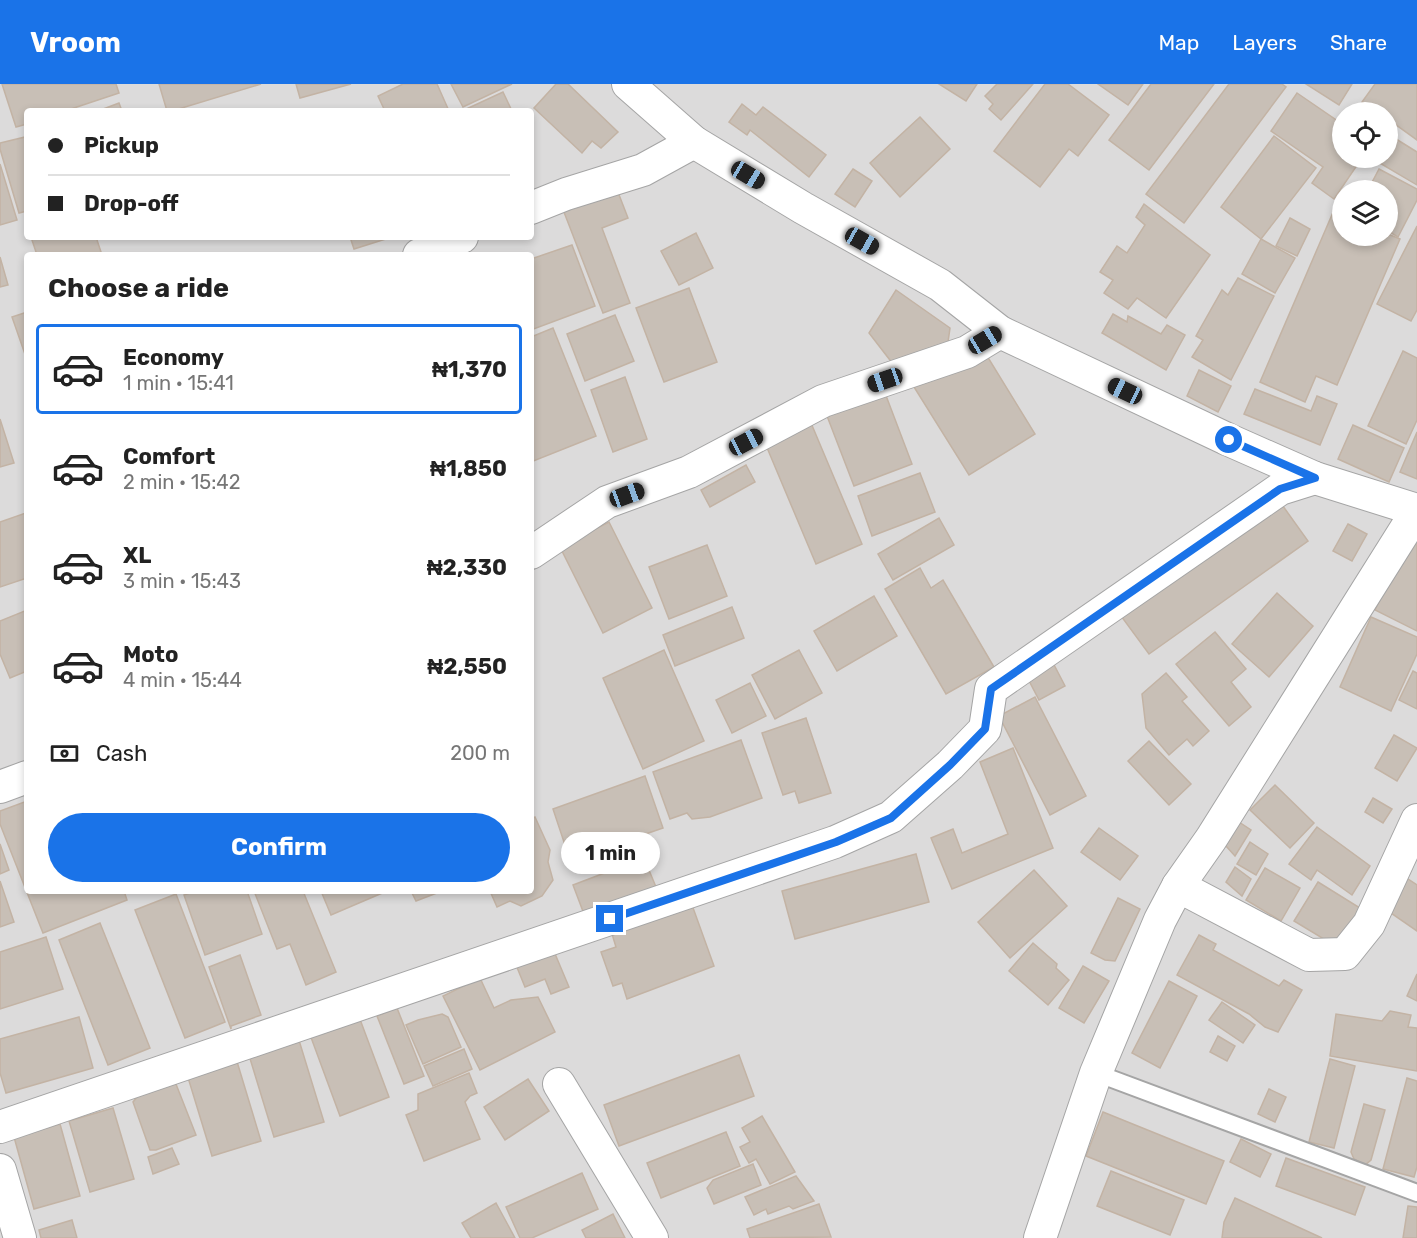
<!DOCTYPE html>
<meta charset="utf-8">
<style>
:root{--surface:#fff;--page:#f2f2f2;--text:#222;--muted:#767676;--line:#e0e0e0;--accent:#1a73e8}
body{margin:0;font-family:Rubik,sans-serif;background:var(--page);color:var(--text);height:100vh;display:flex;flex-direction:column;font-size:22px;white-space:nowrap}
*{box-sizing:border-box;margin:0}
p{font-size:20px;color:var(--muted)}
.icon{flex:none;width:33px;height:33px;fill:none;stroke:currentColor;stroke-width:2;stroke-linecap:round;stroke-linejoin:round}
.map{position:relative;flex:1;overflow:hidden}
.panel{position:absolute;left:24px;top:168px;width:510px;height:642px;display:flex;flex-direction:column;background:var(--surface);border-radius:6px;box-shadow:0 3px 9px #0003}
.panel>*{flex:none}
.guide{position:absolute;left:24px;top:24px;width:510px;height:132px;border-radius:6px;box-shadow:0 3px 9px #0003;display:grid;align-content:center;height:132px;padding:0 24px;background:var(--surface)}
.buttons{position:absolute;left:1332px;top:18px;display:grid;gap:12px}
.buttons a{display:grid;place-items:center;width:66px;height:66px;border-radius:50%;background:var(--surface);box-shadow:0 3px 9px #0003;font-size:30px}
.end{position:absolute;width:27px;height:27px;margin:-14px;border:8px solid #1a73e8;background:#fff;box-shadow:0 0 0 3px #fff}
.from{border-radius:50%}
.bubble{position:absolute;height:42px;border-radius:21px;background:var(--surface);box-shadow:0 3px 9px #0003;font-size:20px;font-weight:700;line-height:42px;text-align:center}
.car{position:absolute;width:18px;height:36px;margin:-18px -9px;border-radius:8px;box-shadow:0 0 4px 2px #0007;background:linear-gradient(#222 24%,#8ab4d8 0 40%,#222 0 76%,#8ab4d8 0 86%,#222 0)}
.guide b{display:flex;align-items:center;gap:21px;height:57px;font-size:22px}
.guide b+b{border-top:2px solid var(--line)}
.guide i{width:15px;height:15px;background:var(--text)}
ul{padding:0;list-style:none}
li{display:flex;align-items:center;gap:18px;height:90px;margin:0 12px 9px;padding:0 12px;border:3px solid transparent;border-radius:6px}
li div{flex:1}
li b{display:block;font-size:22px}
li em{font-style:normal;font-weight:700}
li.selected{border-color:var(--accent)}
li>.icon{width:54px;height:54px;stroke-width:1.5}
h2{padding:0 24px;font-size:27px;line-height:72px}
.pay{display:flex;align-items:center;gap:15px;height:66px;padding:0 24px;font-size:22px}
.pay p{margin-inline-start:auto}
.button{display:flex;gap:12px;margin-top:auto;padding:12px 24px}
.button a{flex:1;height:69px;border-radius:36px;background:var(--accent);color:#fff;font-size:24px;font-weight:700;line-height:69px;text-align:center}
header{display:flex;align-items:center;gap:36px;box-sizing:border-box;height:84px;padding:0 30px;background:var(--accent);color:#fff}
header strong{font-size:28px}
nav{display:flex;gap:33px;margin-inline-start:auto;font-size:21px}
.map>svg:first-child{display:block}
.residential{fill:#dcdbdb;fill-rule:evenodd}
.building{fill:#c8bfb6;stroke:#c3b3a4;stroke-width:1.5}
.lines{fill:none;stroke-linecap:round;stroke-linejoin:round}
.service-casing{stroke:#a5a5a5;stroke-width:20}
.minor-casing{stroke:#a5a5a5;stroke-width:34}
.service{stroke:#fff;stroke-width:16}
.minor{stroke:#fff;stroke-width:32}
.route{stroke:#1a73e8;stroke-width:8}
</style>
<header>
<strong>Vroom</strong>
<nav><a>Map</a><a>Layers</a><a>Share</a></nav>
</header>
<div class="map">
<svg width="1417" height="1154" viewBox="0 0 1417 1154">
<rect width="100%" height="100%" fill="#f0ece3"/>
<path class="residential" d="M0 0H1417V1154H0ZM27 27H531V153H27ZM1342 28H1388V74H1342ZM1342 106H1388V152H1342ZM27 171H531V807H27Z"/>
<g class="building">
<path d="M2 0H116L119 9 65 27H27V40L16 43Z"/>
<path d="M159 0H261L172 27H167Z"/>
<path d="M296 0H351L300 14Z"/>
<path d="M403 0H437L449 27H385L378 12Z"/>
<path d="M451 0H512L463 23Z"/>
<path d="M556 0H568L618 48 601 64 592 57 582 69 534 24Z"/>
<path d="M939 0H977L966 17Z"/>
<path d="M997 0H1033L1001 36 989 25 993 20 985 12Z"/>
<path d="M1045 0H1068L1109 31 1078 72 1069 65 1040 103 994 67Z"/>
<path d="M1098 0H1143L1128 21Z"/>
<path d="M1151 0H1214L1149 86 1109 56Z"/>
<path d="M1229 0H1282L1286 3 1184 139 1146 110Z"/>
<path d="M1306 0H1352L1339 21Z"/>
<path d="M1375 0H1417V56L1388 35V28H1378L1362 18Z"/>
<path d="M503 8 512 27H462Z"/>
<path d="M1297 9 1342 40V74H1362L1334 115 1312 99 1323 83 1271 47Z"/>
<path d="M119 19 122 27H98Z"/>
<path d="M742 20 756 31 763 23 826 71 809 93 750 46 747 51 729 38Z"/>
<path d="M920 33 950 65 900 113 870 79Z"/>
<path d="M1388 50 1417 68V101L1373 75 1388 74Z"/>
<path d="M1274 52 1316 84 1261 155 1221 123Z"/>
<path d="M25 53 27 61V127L19 129 0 65V59Z"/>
<path d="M0 80 17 136 0 141Z"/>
<path d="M853 85 872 97 855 123 835 110Z"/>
<path d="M1379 85 1417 105V116L1398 153 1388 147V106H1368Z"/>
<path d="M616 103 628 134 602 144 630 219 603 229 562 123Z"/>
<path d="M1144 120 1210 171 1166 234 1137 214 1128 225 1104 209 1113 196 1100 188 1117 162 1127 169 1145 141 1136 133Z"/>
<path d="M1334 126 1342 130V152H1388V150L1400 155 1337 301 1316 292 1305 318 1260 298Z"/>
<path d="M1290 134 1310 145 1297 172 1276 162Z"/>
<path d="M1417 142V226L1411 237 1377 220Z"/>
<path d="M696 149 713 184 679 201 661 167Z"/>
<path d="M31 153H96L102 171H37Z"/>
<path d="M350 153H392L354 165Z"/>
<path d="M1261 155 1295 174 1275 209 1242 190Z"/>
<path d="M572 161 595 222 531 246V175Z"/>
<path d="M0 173 8 201 0 203Z"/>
<path d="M1238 194 1274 212 1231 296 1192 273 1203 256 1196 252 1222 206 1228 211Z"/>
<path d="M689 204 717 278 664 298 636 224Z"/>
<path d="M896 206 950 244 948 258 893 280 869 249Z"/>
<path d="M27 228V276L12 233Z"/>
<path d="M1113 230 1127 238 1128 232 1161 250 1167 241 1185 251 1166 286 1102 249Z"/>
<path d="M615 231 634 277 585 297 567 250Z"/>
<path d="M553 244 596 352 531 378V253Z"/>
<path d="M976 254 1035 350 969 391 909 295Z"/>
<path d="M1403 267 1417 274V336L1406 360 1368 342Z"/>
<path d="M1199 286 1231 302 1218 328 1187 312Z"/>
<path d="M625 293 647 355 613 368 591 306Z"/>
<path d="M1255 305 1311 327 1317 312 1337 320 1320 361 1244 330Z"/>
<path d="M885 309 912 380 854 402 827 332Z"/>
<path d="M0 335 14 379 0 383Z"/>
<path d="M811 339 862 460 816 480 765 359Z"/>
<path d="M1353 341 1404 364 1389 398 1338 375Z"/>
<path d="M1417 348V395L1400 388Z"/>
<path d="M746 381 755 398 710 423 701 406Z"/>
<path d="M920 389 935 428 872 452 858 412Z"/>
<path d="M1270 404 1308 457 1149 570 1110 517Z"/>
<path d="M27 424V494L0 503V438L26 429Z"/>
<path d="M939 434 954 461 893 496 878 470Z"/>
<path d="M609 438 652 524 603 549 560 463Z"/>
<path d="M1348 440 1367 450 1352 477 1333 467Z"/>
<path d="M1411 451 1417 454V547L1375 526Z"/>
<path d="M707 461 727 512 669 535 649 483Z"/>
<path d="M920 484 931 504 943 496 994 583 946 610 885 505Z"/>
<path d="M1277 509 1313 542 1269 593 1232 560Z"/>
<path d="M874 512 897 552 837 587 814 547Z"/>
<path d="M732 523 744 554 675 582 663 551Z"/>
<path d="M27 526V587L10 594 0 570V537Z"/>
<path d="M1371 533 1417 553V570L1391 627 1340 603Z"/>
<path d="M1215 548 1246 585 1231 598 1251 623 1229 642 1176 580Z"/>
<path d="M664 566 704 657 643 685 603 594Z"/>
<path d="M799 566 822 609 775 635 752 591Z"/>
<path d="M1051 575 1065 602 1039 616 1025 589Z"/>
<path d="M1413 587 1417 589V625L1399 616Z"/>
<path d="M1166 589 1187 613 1182 617 1209 647 1193 662 1187 655 1169 671 1146 644 1142 610Z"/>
<path d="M750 599 766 632 732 649 716 616Z"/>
<path d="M1035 613 1086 712 1050 731 999 632Z"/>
<path d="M806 634 831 709 799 719 795 707 783 711 762 649Z"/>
<path d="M1394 651 1417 664 1397 697 1375 684Z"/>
<path d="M741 656 762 714 710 733 692 735 687 729 670 735 653 688Z"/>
<path d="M1149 657 1191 700 1169 721 1128 677Z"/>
<path d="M1013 664 1053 764 952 805 931 754 953 745 962 769 1008 750 980 678Z"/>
<path d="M645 692 663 744 570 776 553 725Z"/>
<path d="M1275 701 1314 739 1290 764 1250 726Z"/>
<path d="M1373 714 1392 725 1383 739 1365 728Z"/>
<path d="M27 717V807H124L127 816 43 849 0 740V727Z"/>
<path d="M535 733 550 766 548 778 553 796 542 812 521 822 510 817 497 823 490 807H531V735Z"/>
<path d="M1239 738 1251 746 1235 772 1225 761Z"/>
<path d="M1317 743 1370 782 1352 811 1317 786 1311 796 1289 780Z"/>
<path d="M1099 744 1138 772 1120 796 1081 768Z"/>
<path d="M1250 758 1268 770 1256 791 1237 780Z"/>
<path d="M0 760 9 786 0 790Z"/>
<path d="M916 770 929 818 795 855 782 807Z"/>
<path d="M644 774 656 803 584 830 573 801Z"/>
<path d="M1235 783 1251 795 1242 812 1226 798Z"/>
<path d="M1265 784 1300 804 1281 837 1246 816Z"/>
<path d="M1034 786 1067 822 1010 874 978 838Z"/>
<path d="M1399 789 1417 801V847L1378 820Z"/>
<path d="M0 797 14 838 0 843Z"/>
<path d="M1318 798 1360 824 1337 863 1294 837Z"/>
<path d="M196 807H247L262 850 205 871 184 811Z"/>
<path d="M254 807H303L336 888 306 901 290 860 277 865Z"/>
<path d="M321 807H387L331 831Z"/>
<path d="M411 807H442L416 817Z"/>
<path d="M176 810 225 938 185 954 135 826Z"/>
<path d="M1118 814 1140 825 1115 877 1105 876 1091 869Z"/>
<path d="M692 821 714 882 627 915 622 899 613 902 601 868 616 863 612 850Z"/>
<path d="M100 839 150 964 108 981 59 856Z"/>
<path d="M1199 851 1216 860 1213 866 1279 902 1284 896 1302 906 1278 948 1265 943 1249 930 1177 891Z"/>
<path d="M46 853 63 905 0 925V868Z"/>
<path d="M1033 859 1057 880 1056 884 1069 896 1048 921 1009 887Z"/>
<path d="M553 865 569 903 551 910 545 895 525 903 516 881Z"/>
<path d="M240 871 261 931 231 942V945L209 883Z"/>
<path d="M1083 882 1109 897 1084 939 1059 924Z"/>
<path d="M1417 890V917L1407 912Z"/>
<path d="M480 894 494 924 511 916 538 913 555 948 480 986 443 912Z"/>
<path d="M1169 897 1197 912 1160 984 1132 969Z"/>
<path d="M1222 918 1255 941 1243 959 1209 936Z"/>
<path d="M397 924 424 992 404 1000 377 932Z"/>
<path d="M1390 927 1411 931 1408 943 1417 944V987L1330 972 1336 930 1382 937Z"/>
<path d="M358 930 389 1013 340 1032 309 948Z"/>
<path d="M442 930 448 933 461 963 423 980 406 941 418 936Z"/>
<path d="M79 933 93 984 6 1009 0 989V955Z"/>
<path d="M1218 952 1235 962 1227 977 1210 968Z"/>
<path d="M298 953 324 1038 274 1053 248 968Z"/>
<path d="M464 965 472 985 433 1002 424 982Z"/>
<path d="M235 971 261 1057 212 1072 186 987Z"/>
<path d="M739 971 754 1012 619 1062 604 1021Z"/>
<path d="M1330 975 1355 982 1334 1064 1309 1058Z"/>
<path d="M469 989 477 1009 470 1012 465 1018 480 1055 424 1077 406 1031 418 1026V1010Z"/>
<path d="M1407 994 1417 997V1083L1414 1093 1383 1085Z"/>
<path d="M174 995 196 1051 156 1066H150L133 1018 142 1007Z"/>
<path d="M528 995 549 1027 505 1056 484 1023Z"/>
<path d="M1269 1005 1286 1013 1275 1038 1258 1030Z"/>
<path d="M1364 1020 1385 1026 1371 1076 1365 1081 1354 1075 1351 1068Z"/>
<path d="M113 1024 134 1095 90 1108 69 1037Z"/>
<path d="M1103 1028 1224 1077 1206 1120 1086 1072Z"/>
<path d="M762 1032 795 1088 770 1100 756 1075 749 1079 740 1063 750 1058 742 1044Z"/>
<path d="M60 1040 80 1112 34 1125 14 1053Z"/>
<path d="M726 1048 740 1082 661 1114 647 1079Z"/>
<path d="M1241 1055 1271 1070 1260 1093 1230 1078Z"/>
<path d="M172 1064 179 1080 153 1090 148 1073Z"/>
<path d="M1286 1074 1365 1103 1355 1131 1276 1102Z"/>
<path d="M753 1080 761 1101 714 1120 707 1104 713 1096Z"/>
<path d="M1111 1087 1184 1116 1170 1151 1097 1122Z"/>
<path d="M582 1089 598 1125 532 1154H520L506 1123Z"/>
<path d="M796 1092 814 1117 793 1125 789 1122 768 1130 766 1125 754 1131 745 1113Z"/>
<path d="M1235 1114 1322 1154H1222L1224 1138Z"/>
<path d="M496 1119 515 1154H471L462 1139Z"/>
<path d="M819 1120 831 1153 750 1154 747 1145Z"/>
<path d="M1408 1122 1417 1123V1154H1403Z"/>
<path d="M613 1130 625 1154H586L582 1146Z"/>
<path d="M72 1136 77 1154H41L39 1146Z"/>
</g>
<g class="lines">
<g class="service-casing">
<path id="service" d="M1096 989 1417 1109"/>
</g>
<g class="minor-casing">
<g id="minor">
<path d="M628 0 694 58 803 124 940 201 1000 248 1229 356 1315 394 1417 426"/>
<path d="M531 124 566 110 643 86 694 58"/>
<path d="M419 171 462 153"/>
<path d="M531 469 607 418 689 388 823 317 967 268 1000 248"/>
<path d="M0 703 27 693"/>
<path d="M1178 802 1309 871 1345 870 1369 840 1417 736"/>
<path d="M559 1000 652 1154"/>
<path d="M0 1043 835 758 891 733 950 681 985 645 991 605 1280 405 1315 394"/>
<path d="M0 1086 20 1154"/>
<path d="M1040 1154 1096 989 1160 836 1178 802 1211 755 1417 427"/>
</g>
</g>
<use href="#service" class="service"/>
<use href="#minor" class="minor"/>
</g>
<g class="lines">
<path class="route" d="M610 835 836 758 891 734 950 681 985 645 991 605 1280 405 1315 394 1229 356"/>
</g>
</svg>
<div class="buttons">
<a><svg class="icon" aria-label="locate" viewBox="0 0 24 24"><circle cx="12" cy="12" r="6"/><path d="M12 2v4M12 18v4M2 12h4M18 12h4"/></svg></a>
<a><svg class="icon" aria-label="layers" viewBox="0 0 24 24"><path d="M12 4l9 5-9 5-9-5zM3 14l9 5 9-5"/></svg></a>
</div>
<i class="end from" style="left:1229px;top:356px"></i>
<i class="end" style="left:610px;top:835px"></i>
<div class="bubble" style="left:561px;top:748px;width:99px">1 min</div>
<i class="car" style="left:748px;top:91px;rotate:121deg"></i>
<i class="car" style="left:862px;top:157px;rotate:119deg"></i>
<i class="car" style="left:985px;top:256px;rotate:59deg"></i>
<i class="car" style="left:885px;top:296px;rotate:251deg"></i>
<i class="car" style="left:1125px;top:307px;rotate:295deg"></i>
<i class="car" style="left:746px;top:358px;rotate:62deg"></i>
<i class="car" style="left:627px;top:411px;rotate:70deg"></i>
<div class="guide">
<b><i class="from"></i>Pickup</b>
<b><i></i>Drop-off</b>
</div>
<section class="panel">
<h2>Choose a ride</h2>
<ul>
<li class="selected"><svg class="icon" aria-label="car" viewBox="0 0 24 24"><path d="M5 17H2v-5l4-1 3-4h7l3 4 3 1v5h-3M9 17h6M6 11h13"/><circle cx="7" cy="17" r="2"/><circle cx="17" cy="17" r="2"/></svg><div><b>Economy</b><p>1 min · 15:41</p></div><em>₦1,370</em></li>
<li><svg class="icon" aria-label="car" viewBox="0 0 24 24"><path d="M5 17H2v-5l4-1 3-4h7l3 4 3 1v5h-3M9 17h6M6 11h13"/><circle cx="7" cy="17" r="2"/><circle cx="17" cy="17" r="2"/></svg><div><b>Comfort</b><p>2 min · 15:42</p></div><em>₦1,850</em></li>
<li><svg class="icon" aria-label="car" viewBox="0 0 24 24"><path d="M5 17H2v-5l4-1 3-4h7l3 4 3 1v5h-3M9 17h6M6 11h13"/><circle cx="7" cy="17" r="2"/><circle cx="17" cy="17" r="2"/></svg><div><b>XL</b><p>3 min · 15:43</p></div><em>₦2,330</em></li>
<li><svg class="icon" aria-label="car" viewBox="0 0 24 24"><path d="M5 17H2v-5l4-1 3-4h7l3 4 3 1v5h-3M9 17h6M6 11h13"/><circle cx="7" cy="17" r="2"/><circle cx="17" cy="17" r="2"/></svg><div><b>Moto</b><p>4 min · 15:44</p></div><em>₦2,550</em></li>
</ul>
<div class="pay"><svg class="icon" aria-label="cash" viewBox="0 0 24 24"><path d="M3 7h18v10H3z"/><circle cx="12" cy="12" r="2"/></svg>Cash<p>200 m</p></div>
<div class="button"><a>Confirm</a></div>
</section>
</div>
